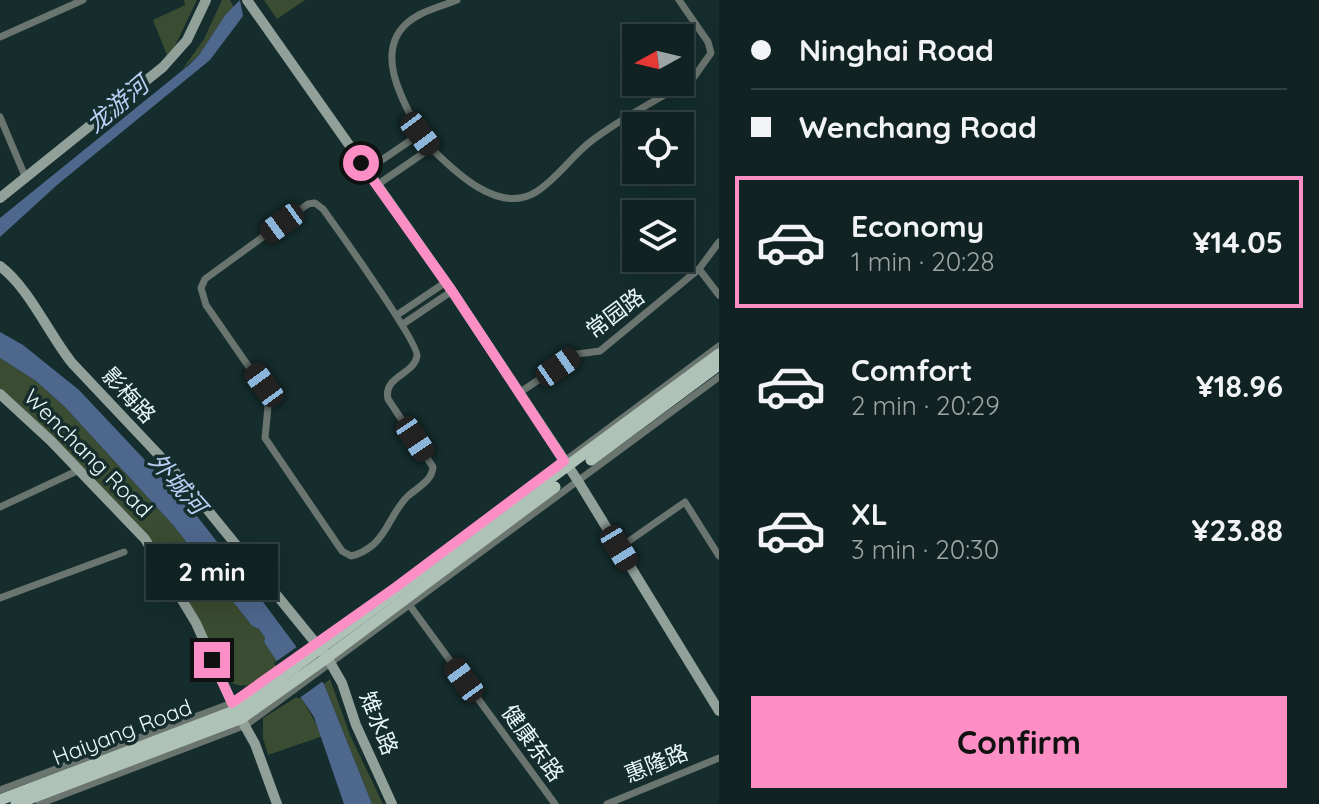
<!DOCTYPE html>
<meta charset="utf-8">
<style>
:root{--surface:#102222;--page:#192a2a;--text:#f1f3f6;--muted:#9ca4a5;--line:#303f40;--accent:#fb8fc5}
body{margin:0;font-family:Quicksand,"Noto Sans SC",sans-serif;background:var(--page);color:var(--text);height:100vh;display:flex;flex-direction:column;font-size:30px;white-space:nowrap}
*{box-sizing:border-box;margin:0}
p{font-size:26px;color:var(--muted)}
.icon{flex:none;width:44px;height:44px;fill:none;stroke:currentColor;stroke-width:2;stroke-linecap:round;stroke-linejoin:round}
.map{position:relative;flex:1;overflow:hidden}
.details{display:flex;flex-direction:column;background:var(--surface);width:600px}
.details>*{flex:none}
.banner{display:grid;align-content:center;height:176px;padding:0 32px;background:var(--surface)}
.needle{width:52px;rotate:262deg}
.tools{position:absolute;left:622px;top:24px;display:grid;gap:16px}
.tools a{display:grid;place-items:center;width:72px;height:72px;border-radius:0px;background:var(--surface);box-shadow:0 8px 32px #0002,0 0 0 2px var(--line);font-size:40px}
.end{position:absolute;width:36px;height:36px;margin:-18px;border:10px solid #fb8fc5;background:#111;box-shadow:0 0 0 4px #111}
.from{border-radius:50%}
.bubble{position:absolute;height:56px;border-radius:0px;background:var(--surface);box-shadow:0 8px 32px #0002,0 0 0 2px var(--line);font-size:26px;font-weight:800;line-height:56px;text-align:center}
.car{position:absolute;width:24px;height:48px;margin:-24px -12px;border-radius:10px;box-shadow:0 0 6px 2px #0007;background:linear-gradient(#222 24%,#8ab4d8 0 40%,#222 0 76%,#8ab4d8 0 86%,#222 0)}
.banner b{display:flex;align-items:center;gap:28px;height:76px;font-size:30px}
.banner b+b{border-top:2px solid var(--line)}
.banner i{width:20px;height:20px;background:var(--text)}
ul{padding:0;list-style:none}
li{display:flex;align-items:center;gap:24px;height:132px;margin:0 16px 12px;padding:0 16px;border:4px solid transparent;border-radius:0px}
li div{flex:1}
li b{display:block;font-size:30px}
li em{font-style:normal;font-weight:800}
li.active{border-color:var(--accent)}
li>.icon{width:72px;height:72px;stroke-width:1.5}
.primary-button{display:flex;gap:16px;margin-top:auto;padding:16px 32px}
.primary-button a{flex:1;height:92px;border-radius:0px;background:var(--accent);color:#111;font-size:32px;font-weight:800;line-height:92px;text-align:center}
main{display:flex;flex:1;min-height:0}
.map>svg:first-child{display:block}
.green{fill:#3a4c31}
.water{fill:#4e678d}
.pier{fill:#152d2d}
.lines{fill:none;stroke-linecap:round;stroke-linejoin:round}
.street{stroke:#6b7570;stroke-width:7}
.secondary{stroke:#91a099;stroke-width:10}
.primary{stroke:#aec2b8;stroke-width:11}
.route{stroke:#fb8fc5;stroke-width:10}
.labels{text-anchor:middle;dominant-baseline:central;stroke-width:7;stroke-linejoin:round;paint-order:stroke}
.street-label{font-size:22px;fill:#eaf8f8;stroke:#152d2d}
.water-label{font-size:24px;font-style:italic;fill:#b8d1f6;stroke:#152d2d}
</style>
<main>
<div class="map">
<svg width="719" height="804" viewBox="0 0 719 804">
<rect width="100%" height="100%" fill="#152d2d"/>
<g class="green">
<path d="M184 0H197L174 48 167 55 153 20 185 5Z"/>
<path d="M222 0H230L234 8 226 14 199 55 182 70 204 39Z"/>
<path d="M264 0H305L277 19Z"/>
<path d="M0 358 36 381 65 407 173 525 252 626 259 629 265 638 264 642 277 659V667C261 681 243 695 224 677L178 578 158 551 0 389Z"/>
<path d="M330 679 350 735 383 804H372L324 684Z"/>
<path d="M300 695 323 736 268 755 263 738V718Z"/>
</g>
<g class="water">
<path d="M240 0 243 16 210 60 57 185 0 237V218L189 65 199 55 226 14Z"/>
<path d="M0 332 23 345 79 390 193 511 240 571 324 684 372 804H344L314 717 264 642 265 638 259 629 252 626 173 525 65 407 36 381 0 358Z"/>
</g>
<path class="pier" d="M301 644 326 679 298 699 274 663Z"/>
<g class="lines">
<g class="street">
<path d="M0 37 83 0"/>
<path d="M0 117 25 176"/>
<path d="M367 170 420 134C404 102 374 54 406 24 420 11 440 7 457 0"/>
<path d="M377 185 431 148C455 172 499 215 536 192 556 180 571 157 590 142 622 117 660 99 694 77L711 53 708 42 679 0"/>
<path d="M315 203 323 209C336 227 419 343 417 356 414 375 383 376 388 399L433 467C432 481 418 487 408 496 393 510 389 530 374 544 367 550 361 554 351 556L342 551 265 438 269 396 206 305 201 288 205 279 308 204Z"/>
<path d="M699 269 719 295"/>
<path d="M397 315 446 282"/>
<path d="M403 324 452 291"/>
<path d="M519 393 577 354 600 351 699 269 719 242"/>
<path d="M515 498 719 346"/>
<path d="M0 507 79 470"/>
<path d="M619 548 685 502 719 556"/>
<path d="M0 598 124 552"/>
<path d="M408 603 555 804"/>
<path d="M0 790 232 703 377 600"/>
<path d="M39 804 246 725 719 377"/>
<path d="M607 804 719 758"/>
</g>
<g class="secondary">
<path d="M247 0 452 291 578 481 719 711"/>
<path d="M0 198 163 67 187 40 206 0"/>
<path d="M0 266C30 289 48 333 72 363L189 487 327 657 342 683 356 725 392 804"/>
<path d="M0 394 51 441 145 539 196 623 232 703 255 744 277 804"/>
</g>
<g class="primary">
<path d="M591 460 719 365"/>
<path d="M0 800 237 710 719 354"/>
<path d="M16 804 242 718 321 662 555 487"/>
</g>
</g>
<g class="lines">
<path class="route" d="M212 660 232 703 396 587 564 461 452 291 361 163"/>
</g>
<g class="labels">
<g class="street-label">
<text transform="translate(615 313) rotate(-37)">常园路</text>
<text transform="translate(129 395) rotate(47)">影梅路</text>
<text transform="translate(88 453) rotate(45)">Wenchang Road</text>
<text transform="translate(379 723) rotate(68)">雉水路</text>
<text transform="translate(122 732) rotate(-21)">Haiyang Road</text>
<text transform="translate(533 743) rotate(54)">健康东路</text>
<text transform="translate(656 763) rotate(-22)">惠隆路</text>
</g>
<g class="water-label">
<text transform="translate(117 104) rotate(-40)">龙游河</text>
<text transform="translate(178 483) rotate(49)">外城河</text>
</g>
</g>
</svg>
<div class="tools">
<a><svg class="needle" viewBox="-14 -14 28 28"><path d="M0-13l5 13h-10z" fill="#e53935"/><path d="M0 13l5-13h-10z" fill="#9ca4a5"/></svg></a>
<a><svg class="icon" aria-label="locate" viewBox="0 0 24 24"><circle cx="12" cy="12" r="6"/><path d="M12 2v4M12 18v4M2 12h4M18 12h4"/></svg></a>
<a><svg class="icon" aria-label="layers" viewBox="0 0 24 24"><path d="M12 4l9 5-9 5-9-5zM3 14l9 5 9-5"/></svg></a>
</div>
<i class="end from" style="left:361px;top:163px"></i>
<i class="end" style="left:212px;top:660px"></i>
<div class="bubble" style="left:146px;top:544px;width:132px">2 min</div>
<i class="car" style="left:420px;top:134px;rotate:143deg"></i>
<i class="car" style="left:282px;top:223px;rotate:234deg"></i>
<i class="car" style="left:558px;top:367px;rotate:55deg"></i>
<i class="car" style="left:264px;top:385px;rotate:324deg"></i>
<i class="car" style="left:415px;top:439px;rotate:146deg"></i>
<i class="car" style="left:619px;top:548px;rotate:149deg"></i>
<i class="car" style="left:464px;top:680px;rotate:324deg"></i>
</div>
<section class="details">
<div class="banner">
<b><i class="from"></i>Ninghai Road</b>
<b><i></i>Wenchang Road</b>
</div>
<ul>
<li class="active"><svg class="icon" aria-label="car" viewBox="0 0 24 24"><path d="M5 17H2v-5l4-1 3-4h7l3 4 3 1v5h-3M9 17h6M6 11h13"/><circle cx="7" cy="17" r="2"/><circle cx="17" cy="17" r="2"/></svg><div><b>Economy</b><p>1 min · 20:28</p></div><em>¥14.05</em></li>
<li><svg class="icon" aria-label="car" viewBox="0 0 24 24"><path d="M5 17H2v-5l4-1 3-4h7l3 4 3 1v5h-3M9 17h6M6 11h13"/><circle cx="7" cy="17" r="2"/><circle cx="17" cy="17" r="2"/></svg><div><b>Comfort</b><p>2 min · 20:29</p></div><em>¥18.96</em></li>
<li><svg class="icon" aria-label="car" viewBox="0 0 24 24"><path d="M5 17H2v-5l4-1 3-4h7l3 4 3 1v5h-3M9 17h6M6 11h13"/><circle cx="7" cy="17" r="2"/><circle cx="17" cy="17" r="2"/></svg><div><b>XL</b><p>3 min · 20:30</p></div><em>¥23.88</em></li>
</ul>
<div class="primary-button"><a>Confirm</a></div>
</section>
</main>
